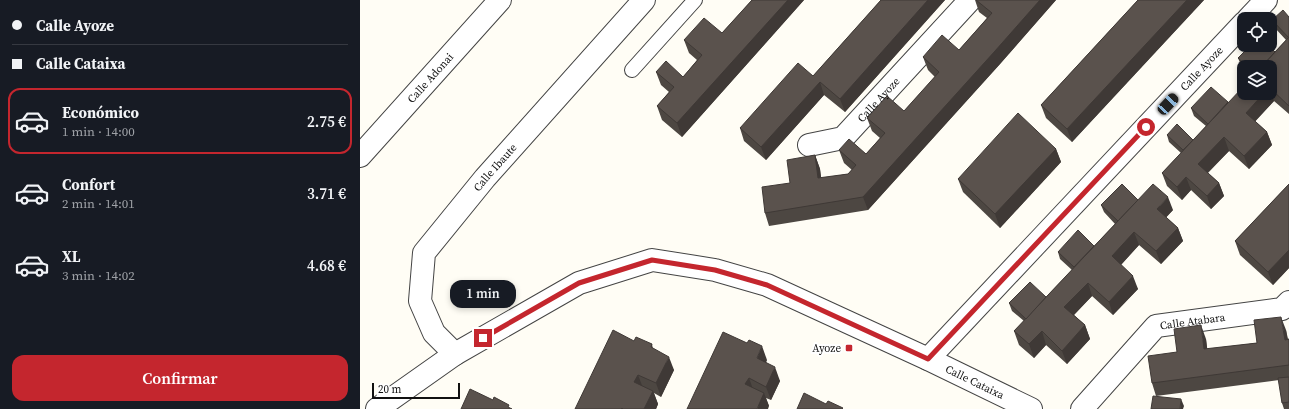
<!DOCTYPE html>
<html lang="es">
<meta charset="utf-8">
<style>
:root{--surface:#171b24;--page:#20242c;--text:#f1f3f6;--muted:#9ea1a6;--line:#363941;--accent:#c4262e}
body{margin:0;font-family:"Source Serif 4",serif;background:var(--page);color:var(--text);height:100vh;display:flex;flex-direction:column;font-size:15px;white-space:nowrap}
*{box-sizing:border-box;margin:0}
p{font-size:13px;color:var(--muted)}
.icon{flex:none;width:22px;height:22px;fill:none;stroke:currentColor;stroke-width:2;stroke-linecap:round;stroke-linejoin:round}
.map{position:relative;flex:1;overflow:hidden}
.details{display:flex;flex-direction:column;background:var(--surface);width:360px}
.details>*{flex:none}
.hud{display:grid;align-content:center;height:88px;padding:0 12px;background:var(--surface)}
.controls{position:absolute;left:877px;top:12px;display:grid;gap:8px}
.controls a{display:grid;place-items:center;width:40px;height:40px;border-radius:8px;background:var(--surface);box-shadow:0 2px 6px #0003;font-size:20px}
.scale{position:absolute;left:12px;bottom:10px;width:88px;box-sizing:border-box;padding-left:4px;border:2px solid #111;border-top:0;font-size:11px;line-height:14px;white-space:nowrap;color:#111;-webkit-text-stroke:3px #fff;paint-order:stroke}
.end{position:absolute;width:18px;height:18px;margin:-9px;border:5px solid #c4262e;background:#fff;box-shadow:0 0 0 2px #fff}
.from{border-radius:50%}
.bubble{position:absolute;height:28px;border-radius:12px;background:var(--surface);box-shadow:0 2px 6px #0003;font-size:13px;font-weight:600;line-height:28px;text-align:center}
.car{position:absolute;width:12px;height:24px;margin:-12px -6px;border-radius:5px;box-shadow:0 0 3px 1px #0007;background:linear-gradient(#222 24%,#8ab4d8 0 40%,#222 0 76%,#8ab4d8 0 86%,#222 0)}
.hud b{display:flex;align-items:center;gap:14px;height:38px;font-size:15px}
.hud b+b{border-top:1px solid var(--line)}
.hud i{width:10px;height:10px;background:var(--text)}
ul{padding:0;list-style:none}
li{display:flex;align-items:center;gap:12px;height:66px;margin:0 8px 6px;padding:0 4px;border:2px solid transparent;border-radius:12px}
li div{flex:1}
li b{display:block;font-size:15px}
li em{font-style:normal;font-weight:600}
li.on{border-color:var(--accent)}
li>.icon{width:36px;height:36px;stroke-width:1.5}
.button{display:flex;gap:8px;margin-top:auto;padding:8px 12px}
.button a{flex:1;height:46px;border-radius:12px;background:var(--accent);color:#fff;font-size:16px;font-weight:600;line-height:46px;text-align:center}
main{display:flex;flex:1;min-height:0}
.map>svg:first-child{display:block}
.lines{fill:none;stroke-linecap:round;stroke-linejoin:round}
.service-casing{stroke:#444;stroke-width:16}
.minor-casing{stroke:#444;stroke-width:24}
.tertiary-casing{stroke:#444;stroke-width:24}
.service{stroke:#fff;stroke-width:14}
.minor{stroke:#fff;stroke-width:22}
.tertiary{stroke:#fff;stroke-width:22}
.wall{fill:#4d4742}
.shaded-wall{fill:#3f3936}
.building{fill:#5a524d;stroke:#3f3936}
.route{stroke:#c4262e;stroke-width:5}
.poi-dot{fill:#c4262e;stroke:#fff;stroke-width:1.5}
.labels{text-anchor:middle;dominant-baseline:central;stroke-width:4;stroke-linejoin:round;paint-order:stroke}
.street-label{font-size:11px;fill:#111;stroke:#fff}
.poi-label{font-size:11px;fill:#111;stroke:#fff;text-anchor:end}
</style>
<main>
<section class="details">
<div class="hud">
<b><i class="from"></i>Calle Ayoze</b>
<b><i></i>Calle Cataixa</b>
</div>
<ul>
<li class="on"><svg class="icon" aria-label="car" viewBox="0 0 24 24"><path d="M5 17H2v-5l4-1 3-4h7l3 4 3 1v5h-3M9 17h6M6 11h13"/><circle cx="7" cy="17" r="2"/><circle cx="17" cy="17" r="2"/></svg><div><b>Económico</b><p>1 min · 14:00</p></div><em>2.75 €</em></li>
<li><svg class="icon" aria-label="car" viewBox="0 0 24 24"><path d="M5 17H2v-5l4-1 3-4h7l3 4 3 1v5h-3M9 17h6M6 11h13"/><circle cx="7" cy="17" r="2"/><circle cx="17" cy="17" r="2"/></svg><div><b>Confort</b><p>2 min · 14:01</p></div><em>3.71 €</em></li>
<li><svg class="icon" aria-label="car" viewBox="0 0 24 24"><path d="M5 17H2v-5l4-1 3-4h7l3 4 3 1v5h-3M9 17h6M6 11h13"/><circle cx="7" cy="17" r="2"/><circle cx="17" cy="17" r="2"/></svg><div><b>XL</b><p>3 min · 14:02</p></div><em>4.68 €</em></li>
</ul>
<div class="button"><a>Confirmar</a></div>
</section>
<div class="map">
<svg width="929" height="409" viewBox="0 0 929 409">
<rect width="100%" height="100%" fill="#fffdf5"/>
<g class="lines">
<g class="service-casing">
<path id="service" d="M272 70 335 0"/>
</g>
<g class="minor-casing">
<g id="minor">
<path d="M888 19 906 0"/>
<path id="s1" d="M449 145 483 138 610 0"/>
<path id="s2" d="M95 354 74 333 60 301 64 253 125 178 284 0"/>
<path id="s3" d="M568 359 884 23"/>
<path id="s4" d="M17 409 95 354 219 283 292 260 355 270 407 285 568 359 671 409"/>
<path id="s5" d="M722 409 796 326 922 309 929 302"/>
</g>
</g>
<g class="tertiary-casing">
<g id="tertiary">
<path id="s6" d="M0 156 140 0"/>
</g>
</g>
<use href="#service" class="service"/>
<use href="#minor" class="minor"/>
<use href="#tertiary" class="tertiary"/>
</g>
<g class="wall">
<path d="M392 0H444L322 137 302 120 297 106 309 92 301 85 296 72 323 77 337 60 329 53 324 40 362 33Z"/>
<path d="M521 0H585L485 112 464 95 406 160 384 141 380 128 453 76Z"/>
<path d="M615 0H696L640 64 508 210 409 226 405 213 430 183 455 155 460 169 461 178 488 174 492 170 484 163 479 150 506 154 520 138 512 131 507 118 544 111 575 77 568 70 563 57 599 50 627 18 619 12Z"/>
<path d="M778 0H844L712 142 686 118 681 105Z"/>
<path d="M929 17V114L914 101 895 121 907 132 912 145 889 169 869 151 848 173 859 183 864 196 851 209 831 190 822 200 807 186 802 173 821 153 809 142 807 135 833 140 846 126 834 116 831 108 868 102 910 93V67H884V68L881 65 878 58 915 52 926 40 915 28 912 20Z"/>
<path d="M696 149 701 162 640 228 603 192 598 179Z"/>
<path d="M929 184V268L913 285 880 255 875 241Z"/>
<path d="M778 200 813 210 806 217 818 228 823 241 801 264 779 245 761 265 778 289 753 315 732 296 714 315 725 325 730 339 707 364 686 345 674 358 659 345 654 331 664 321 652 311 649 303 686 297 712 270 700 259 698 252 734 246 755 224 744 212 741 205Z"/>
<path d="M926 330 928 339H929V409H924L922 403 919 380 796 396 792 383 817 352 846 339 847 349 897 343Z"/>
<path d="M274 341 292 344 293 349 314 370 301 397 294 393 298 404 296 409H215Z"/>
<path d="M407 360 406 362 420 381 411 400 406 398 409 406 327 409Z"/>
</g>
<g class="shaded-wall">
<path d="M428 0H444L322 137 317 123Z"/>
<path d="M568 0H585L485 112 480 99Z"/>
<path d="M680 0H696L640 64 508 210 503 197Z"/>
<path d="M827 0H844L712 142 707 129Z"/>
<path d="M460 82 464 95 406 160 401 147Z"/>
<path d="M910 91 914 101 891 126 886 113 904 93H910Z"/>
<path d="M907 132 912 145 889 169 884 156Z"/>
<path d="M864 137 869 151 843 177 838 164Z"/>
<path d="M696 149 701 162 640 228 635 214Z"/>
<path d="M455 155 460 169 463 192 458 178Z"/>
<path d="M826 177 831 190 822 200 817 187Z"/>
<path d="M859 183 864 196 851 209 847 196Z"/>
<path d="M808 197 813 210 802 222 797 209Z"/>
<path d="M818 228 823 241 801 264 796 251Z"/>
<path d="M774 232 779 245 757 269 752 256Z"/>
<path d="M929 250V268L913 285 908 272Z"/>
<path d="M773 276 778 289 753 315 749 302Z"/>
<path d="M728 283 732 296 709 320 704 307Z"/>
<path d="M921 317 926 330 929 349 925 340Z"/>
<path d="M725 325 730 339 707 364 702 351Z"/>
<path d="M841 325 846 339 849 363 844 349Z"/>
<path d="M682 331 686 345 674 358 669 344Z"/>
<path d="M402 346 407 360 402 371 397 358Z"/>
<path d="M309 357 314 370 301 397 296 383Z"/>
<path d="M415 367 420 381 411 400 406 387Z"/>
<path d="M278 375 283 388 274 382Z"/>
<path d="M389 378 394 392 385 384Z"/>
<path d="M293 391 298 404 296 409H284Z"/>
<path d="M404 393 409 406 408 409H397Z"/>
<path d="M821 399 824 406 823 409H820Z"/>
</g>
<g class="building">
<path d="M392 0H428L317 123 297 106 314 87 296 72 306 61 323 77 342 55 324 40 344 18 362 33Z"/>
<path d="M521 0H568L480 99 460 82 401 147 380 128 438 63 453 76Z"/>
<path d="M616 0H680L635 51 503 197 405 213 402 187 430 183 427 160 455 155 458 178 488 174 496 165 479 150 489 139 506 154 525 133 507 118 527 96 544 111 579 72 563 57 582 35 599 50 632 13Z"/>
<path d="M778 0H827L707 129 681 105Z"/>
<path d="M923 10 929 17V38L912 20Z"/>
<path d="M929 37V106L910 88V67H901Z"/>
<path d="M891 45H908L915 52 901 67H888L878 58Z"/>
<path d="M884 86V93H904L886 113 907 132 884 156 864 137 838 164 859 183 847 196 826 177 817 187 802 173Z"/>
<path d="M851 87 868 102 848 124 831 108Z"/>
<path d="M658 113 696 149 635 214 598 179Z"/>
<path d="M817 124 833 140 823 150 807 135Z"/>
<path d="M762 184 778 200 758 221 741 205Z"/>
<path d="M793 184 808 197 797 209 818 228 796 251 774 232 752 256 773 276 749 302 728 283 704 307 725 325 702 351 682 331 669 344 654 331Z"/>
<path d="M929 184V250L908 272 875 241Z"/>
<path d="M718 230 734 246 714 267 698 252Z"/>
<path d="M670 282 686 297 666 319 649 303Z"/>
<path d="M921 317 925 340 929 339V365L792 383 788 356 817 352 814 329 841 325 844 349 897 343 894 320Z"/>
<path d="M253 330 274 341 276 337 292 344 291 347 309 357 296 383 278 375 274 382 293 391 284 409H263L262 408 261 409H215Z"/>
<path d="M363 332 387 343 389 340 402 346 397 358 415 367 406 387 389 378 385 384 404 393 397 409H327Z"/>
<path d="M929 377V402L922 403 918 378Z"/>
<path d="M110 389 133 400 134 397 149 405 148 407 152 409H101Z"/>
<path d="M444 393 466 404 468 401 483 408 482 409H437Z"/>
<path d="M793 396 821 399 820 409H791Z"/>
</g>
<g class="lines">
<path class="route" d="M123 338 219 283 292 260 355 270 407 285 568 359 786 127"/>
</g>
<rect class="poi-dot" x="485" y="344" width="8" height="8" rx="2"/>
<g class="labels">
<g class="street-label">
<text stroke="none"><textPath href="#s3" startOffset="399">Calle Ayoze</textPath></text>
<text stroke="none"><textPath href="#s6" startOffset="105">Calle Adonai</textPath></text>
<text stroke="none"><textPath href="#s1" startOffset="87">Calle Ayoze</textPath></text>
<text stroke="none"><textPath href="#s2" startOffset="224">Calle Ibaute</textPath></text>
<text stroke="none"><textPath href="#s5" startOffset="148">Calle Atabara</textPath></text>
<text stroke="none"><textPath href="#s4" startOffset="662">Calle Cataixa</textPath></text>
</g>
<g class="poi-label">
<text x="481" y="348">Ayoze</text>
</g>
</g>
</svg>
<div class="controls">
<a><svg class="icon" aria-label="locate" viewBox="0 0 24 24"><circle cx="12" cy="12" r="6"/><path d="M12 2v4M12 18v4M2 12h4M18 12h4"/></svg></a>
<a><svg class="icon" aria-label="layers" viewBox="0 0 24 24"><path d="M12 4l9 5-9 5-9-5zM3 14l9 5 9-5"/></svg></a>
</div>
<div class="scale">20 m</div>
<i class="end from" style="left:786px;top:127px"></i>
<i class="end" style="left:123px;top:338px"></i>
<div class="bubble" style="left:90px;top:280px;width:66px">1 min</div>
<i class="car" style="left:808px;top:104px;rotate:43deg"></i>
</div>
</main>
